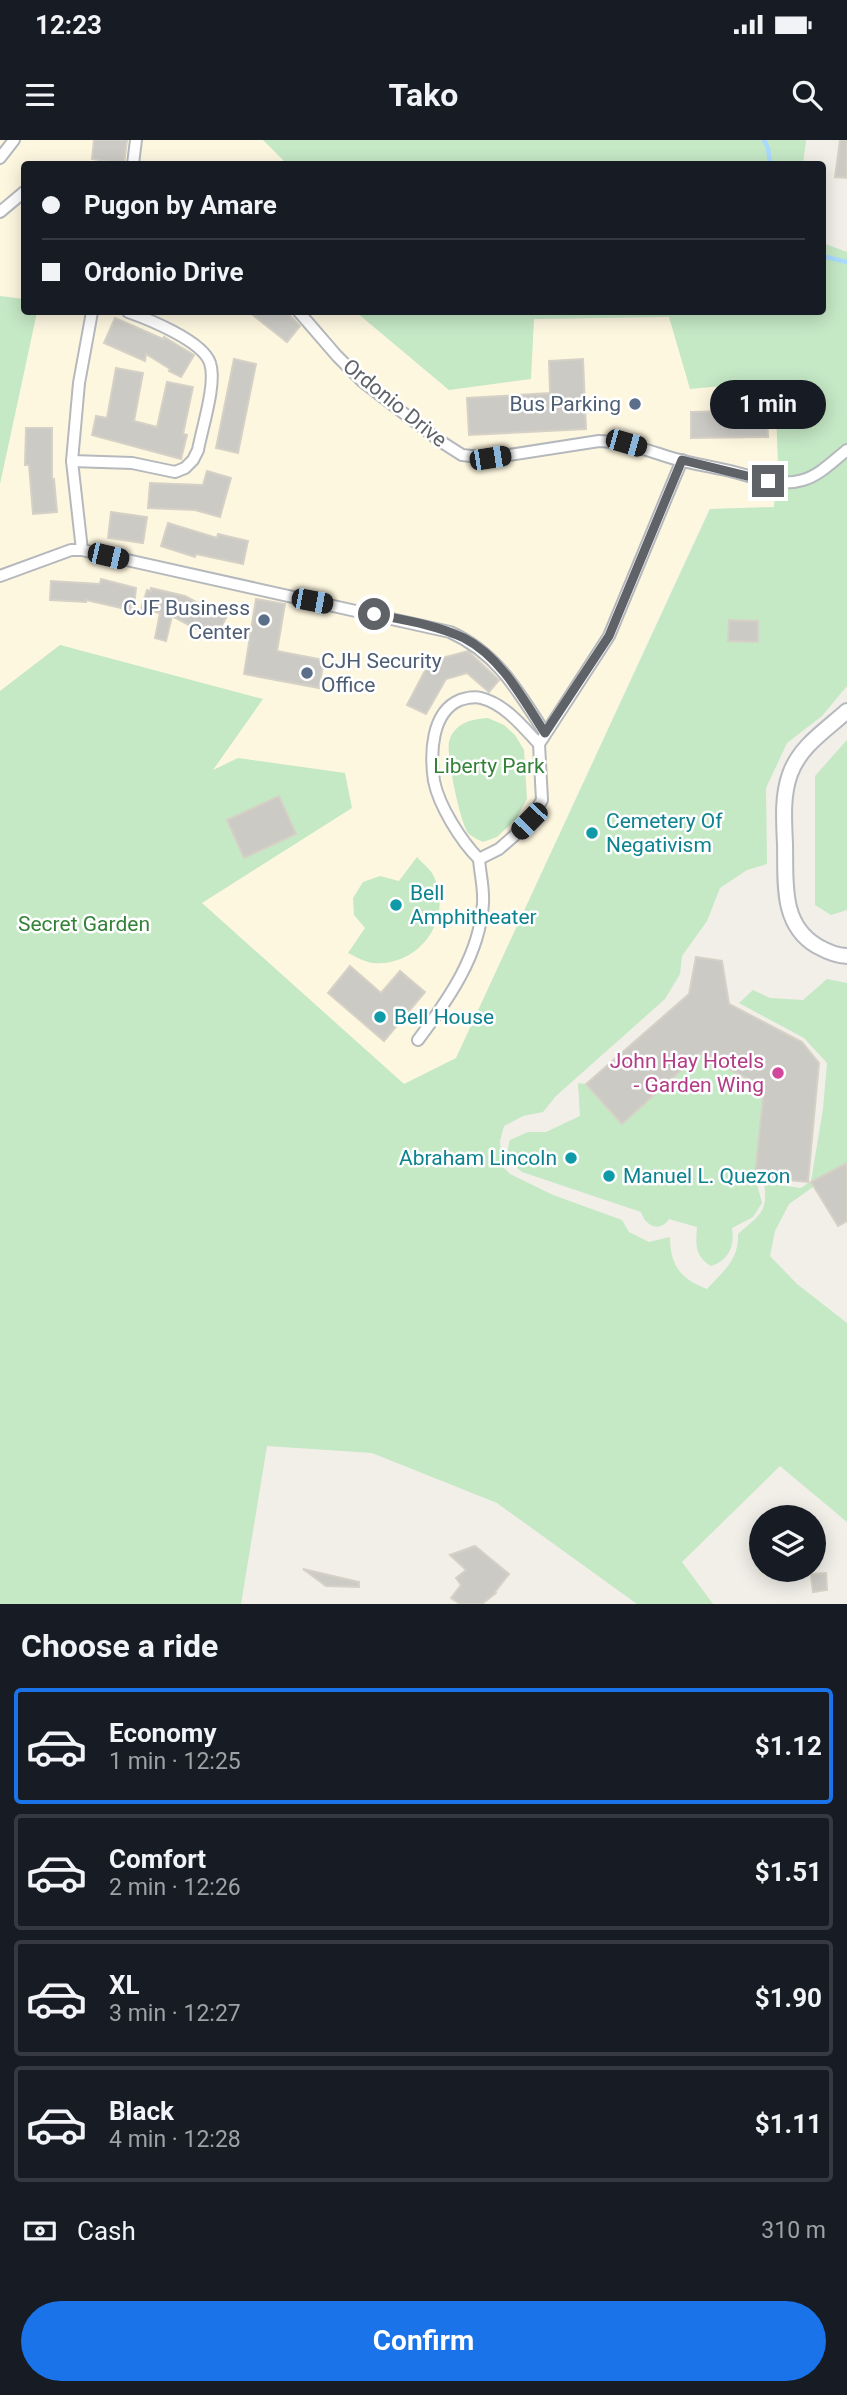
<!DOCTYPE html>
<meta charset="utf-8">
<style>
:root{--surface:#171b24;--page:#242831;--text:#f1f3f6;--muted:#9ea1a6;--line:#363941;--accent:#1a73e8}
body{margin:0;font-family:Roboto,sans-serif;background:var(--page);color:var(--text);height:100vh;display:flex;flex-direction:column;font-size:26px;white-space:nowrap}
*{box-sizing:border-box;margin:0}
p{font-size:23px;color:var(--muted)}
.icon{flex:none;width:38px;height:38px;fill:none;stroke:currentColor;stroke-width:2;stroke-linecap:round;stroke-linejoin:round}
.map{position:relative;height:1464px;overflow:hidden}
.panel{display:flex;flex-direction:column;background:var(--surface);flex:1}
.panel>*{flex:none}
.banner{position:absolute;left:21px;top:21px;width:805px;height:154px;border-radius:7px;box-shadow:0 4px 18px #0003;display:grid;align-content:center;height:154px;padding:0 21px;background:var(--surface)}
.tools{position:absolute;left:749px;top:1365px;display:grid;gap:14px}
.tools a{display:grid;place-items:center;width:77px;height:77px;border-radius:50%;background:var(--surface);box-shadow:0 4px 18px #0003;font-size:35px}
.end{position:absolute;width:32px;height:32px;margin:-16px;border:9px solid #5f6368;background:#fff;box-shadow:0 0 0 4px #fff}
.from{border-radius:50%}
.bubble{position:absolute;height:49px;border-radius:24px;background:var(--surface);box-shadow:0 4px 18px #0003;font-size:23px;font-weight:700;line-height:49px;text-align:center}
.car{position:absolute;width:21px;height:42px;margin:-21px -10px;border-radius:9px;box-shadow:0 0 5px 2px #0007;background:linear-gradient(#222 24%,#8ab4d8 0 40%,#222 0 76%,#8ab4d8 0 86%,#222 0)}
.banner b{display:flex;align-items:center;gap:24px;height:66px;font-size:26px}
.banner b+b{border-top:2px solid var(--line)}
.banner i{width:18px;height:18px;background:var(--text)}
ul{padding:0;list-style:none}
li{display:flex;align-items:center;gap:21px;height:116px;margin:0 14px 10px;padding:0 7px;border:4px solid var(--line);border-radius:7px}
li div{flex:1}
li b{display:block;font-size:26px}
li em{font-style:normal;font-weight:700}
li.current{border-color:var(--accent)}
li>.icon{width:63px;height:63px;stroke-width:1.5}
h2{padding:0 21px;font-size:32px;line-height:84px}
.pay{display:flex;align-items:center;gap:18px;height:77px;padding:0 21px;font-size:26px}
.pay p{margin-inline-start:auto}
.button{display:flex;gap:14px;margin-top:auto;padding:14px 21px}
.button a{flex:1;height:80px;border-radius:42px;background:var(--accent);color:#fff;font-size:28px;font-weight:700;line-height:80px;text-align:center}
.status{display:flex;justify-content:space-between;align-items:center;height:49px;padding:0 35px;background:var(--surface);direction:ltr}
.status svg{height:19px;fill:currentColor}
header{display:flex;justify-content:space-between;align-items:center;height:91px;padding:0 21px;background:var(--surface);font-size:32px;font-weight:700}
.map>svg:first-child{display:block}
.commercial{fill:#fef7e0}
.green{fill:#c5e8c5}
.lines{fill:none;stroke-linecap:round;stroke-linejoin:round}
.stream{stroke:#aadaff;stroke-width:4.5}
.building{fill:#cccac5;stroke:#d6d1c6;stroke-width:2}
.street-casing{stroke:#b5b8bc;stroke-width:14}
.secondary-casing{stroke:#b6babf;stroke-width:18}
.street{stroke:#fff;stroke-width:10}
.secondary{stroke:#fff;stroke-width:14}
.route{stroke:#5f6368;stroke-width:9}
.service-dot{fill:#5c6f8a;stroke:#fff;stroke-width:2.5}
.culture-dot{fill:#0f9aa8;stroke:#fff;stroke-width:2.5}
.hotel-dot{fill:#d1479c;stroke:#fff;stroke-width:2.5}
.labels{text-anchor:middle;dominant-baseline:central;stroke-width:5;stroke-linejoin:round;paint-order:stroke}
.street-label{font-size:21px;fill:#5f6368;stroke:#fff}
.service-label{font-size:21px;fill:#4e5e75;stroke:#fff;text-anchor:end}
.park-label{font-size:21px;fill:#348238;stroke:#fff}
.culture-label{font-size:21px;fill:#0d838f;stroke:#fff;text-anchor:start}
.hotel-label{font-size:21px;fill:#b23c85;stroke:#fff;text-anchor:end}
</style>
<div class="status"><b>12:23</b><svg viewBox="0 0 49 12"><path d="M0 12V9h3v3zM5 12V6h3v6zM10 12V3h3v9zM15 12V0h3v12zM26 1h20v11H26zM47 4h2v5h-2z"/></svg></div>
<header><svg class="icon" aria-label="menu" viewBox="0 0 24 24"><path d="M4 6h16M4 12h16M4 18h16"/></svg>Tako<svg class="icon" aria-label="search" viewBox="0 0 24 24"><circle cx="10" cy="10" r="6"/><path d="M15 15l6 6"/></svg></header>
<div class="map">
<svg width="847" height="1464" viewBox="0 0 847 1464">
<rect width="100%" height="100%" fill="#f1efe8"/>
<g class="commercial">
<path d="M0 0H263L287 24H24V159L0 156Z"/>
<path d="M37 172H356L449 250 534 179 670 177 775 241 778 325 774 367 709 369 456 918 404 944 202 763 172 687 262 560 60 505 0 551V344Z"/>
</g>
<g class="green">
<path d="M263 0H806L803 24H287Z"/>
<path d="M823 103 847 112V546L822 576 787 603 766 648 767 724 747 730 720 748 707 781 682 816 680 834 665 859 556 956 543 972 523 976 504 986 500 1001 502 1026 510 1034 553 1055 622 1080 629 1092 649 1102 670 1097C670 1126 681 1139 707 1149 723 1131 739 1121 738 1094 758 1076 769 1073 764 1043L801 1048 811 1041 823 969 827 923 804 898 739 863 753 850 770 858 803 860 827 839 847 843V1023L789 1064 775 1091 770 1116 797 1144 847 1183V1382L780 1326 682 1422 713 1464H637L497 1363 372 1313 267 1306 241 1464H0V551L60 505 263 559 213 630 238 618 345 633 352 668 202 763 404 944 456 918 710 369 774 367 778 325 775 241 690 249 669 177 534 179 531 239 449 250 356 172H822Z"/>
<path d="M0 156 24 159V172H37L0 344Z"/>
<path d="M488 578 504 585 515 595 524 610 527 659 516 679 497 697 483 702C479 700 472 697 469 694 460 685 446 613 449 602 454 583 471 579 488 578Z"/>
<path d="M847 600V770L831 775 815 765V636Z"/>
<path d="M417 717C421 722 428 727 432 733 456 776 421 827 373 823 365 822 356 817 348 813L365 788 354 775 353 758 363 742 380 736 399 741Z"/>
<path d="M700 913 764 948 755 1037 762 1063 753 1077 732 1088C735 1106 729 1120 711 1126 694 1115 696 1105 697 1087L669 1079C660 1093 645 1086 641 1072L522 1032C510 1022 505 1015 510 1000L528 992H546L580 976 578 943 586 944 622 984Z"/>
</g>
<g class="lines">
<g class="stream">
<path d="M764 0 768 8 770 24"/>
<path d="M822 116 847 122"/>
</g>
</g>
<g class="building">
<path d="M94 0H127L124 24 92 19Z"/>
<path d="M840 0H847V38L835 37Z"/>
<path d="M249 172H287L300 186 287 202Z"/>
<path d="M115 178 163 199 164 197 194 215 181 237 169 231 170 229 146 214 145 221 104 203Z"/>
<path d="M234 219 256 224 238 313 216 308Z"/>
<path d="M583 219 586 289 469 295 467 258 550 253 549 221Z"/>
<path d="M116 228 143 233 134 281 157 287 167 242 193 247 183 294 187 295 181 319 92 295 96 276 107 278Z"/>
<path d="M767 270 768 297 691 298V272Z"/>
<path d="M26 288H52V339H54L57 372 33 374 29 325H25Z"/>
<path d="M207 331 231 338 220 377 195 370 148 368 150 343 203 345Z"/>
<path d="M111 372 147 377 143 403 108 398Z"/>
<path d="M168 383 217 398 218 394 248 401 243 424 196 414 195 417 161 406Z"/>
<path d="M101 439 136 448 134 467 131 466 130 470 86 460V462L50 460 51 441 100 444Z"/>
<path d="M151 448 185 456 226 478 215 499 172 476 166 501 155 498 160 473 141 469 147 450 151 451Z"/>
<path d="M256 459 285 464 277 511 324 520 319 548 244 534Z"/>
<path d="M729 480 758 481V502L728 501Z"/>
<path d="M468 511 499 540 489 552 467 533 446 539 426 574 407 565 430 521Z"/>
<path d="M279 656 296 694 244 718 227 680Z"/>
<path d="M696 817 722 821 729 864 802 902 819 923 808 1042 755 1037 764 948 700 913 622 984 586 944 689 854Z"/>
<path d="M350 826 381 853 400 831 425 852 384 901 328 853Z"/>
<path d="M847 1023V1081L838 1086 811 1042Z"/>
<path d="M475 1406 509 1434 495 1452 496 1453 482 1464H460L451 1458 461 1445 456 1438 466 1430 450 1415Z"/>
<path d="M303 1429 359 1442V1447L326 1446Z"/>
<path d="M826 1433 827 1450 813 1452 811 1434Z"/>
</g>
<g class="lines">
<g class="street-casing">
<g id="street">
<path d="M0 18 14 0"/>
<path d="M133 24 136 0"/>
<path d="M0 72 24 52"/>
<path d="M299 172 337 216 363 242 440 301 462 315 490 318 599 301C625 302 646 310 672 318 692 324 714 327 734 332 757 338 780 347 803 340 820 335 833 321 847 310"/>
<path d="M72 321 132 323 175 332 185 328 193 320 198 310C202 288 217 243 210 223 203 201 148 179 128 172"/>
<path d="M82 410 72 321 79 243 92 172"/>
<path d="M0 436 71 410H82L450 492C497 513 518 551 545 593"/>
<path d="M479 719 499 709 514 696 529 681 542 660 539 604 609 496 682 320"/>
<path d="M418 900C448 860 480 815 483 763 484 748 480 733 479 719 461 701 439 666 434 641 430 614 431 572 460 560 467 558 474 556 481 558 505 564 523 587 539 604"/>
</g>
</g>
<g class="secondary-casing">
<path id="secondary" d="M847 571C826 590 800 606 790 634 782 656 784 681 785 704 786 741 780 784 817 806 826 811 837 816 847 816"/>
</g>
<use href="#street" class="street"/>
<use href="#secondary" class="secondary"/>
</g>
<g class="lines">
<path class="route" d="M374 474C404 480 437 485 464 498 501 517 523 559 545 593L609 496 682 320 768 341"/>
</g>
<g class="service-dot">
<circle cx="635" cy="264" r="7"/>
<circle cx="264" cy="480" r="7"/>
<circle cx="307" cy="533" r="7"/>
</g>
<g class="culture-dot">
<circle cx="592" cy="693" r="7"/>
<circle cx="396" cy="765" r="7"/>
<circle cx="380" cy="877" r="7"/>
<circle cx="571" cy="1018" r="7"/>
<circle cx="609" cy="1036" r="7"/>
</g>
<circle class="hotel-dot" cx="778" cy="933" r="7"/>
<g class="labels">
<g class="street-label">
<text transform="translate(395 263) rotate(39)">Ordonio Drive</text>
</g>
<g class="service-label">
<text x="621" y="264">Bus Parking</text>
<text x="250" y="468">CJF Business<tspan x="250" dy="24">Center</tspan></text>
<text x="321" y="521" text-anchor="start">CJH Security<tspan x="321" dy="24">Office</tspan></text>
</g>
<g class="park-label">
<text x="489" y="626">Liberty Park</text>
<text x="84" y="784">Secret Garden</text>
</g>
<g class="culture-label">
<text x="606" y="681">Cemetery Of<tspan x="606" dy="24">Negativism</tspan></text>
<text x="410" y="753">Bell<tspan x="410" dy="24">Amphitheater</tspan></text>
<text x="394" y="877">Bell House</text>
<text x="557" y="1018" text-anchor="end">Abraham Lincoln</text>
<text x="623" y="1036">Manuel L. Quezon</text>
</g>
<g class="hotel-label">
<text x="764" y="921">John Hay Hotels<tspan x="764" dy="24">- Garden Wing</tspan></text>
</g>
</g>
</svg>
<div class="tools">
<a><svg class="icon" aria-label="layers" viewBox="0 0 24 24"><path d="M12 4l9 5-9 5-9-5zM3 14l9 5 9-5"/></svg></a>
</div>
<i class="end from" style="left:374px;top:474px"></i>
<i class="end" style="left:768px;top:341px"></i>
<div class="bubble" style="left:710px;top:240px;width:116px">1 min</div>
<i class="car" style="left:626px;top:303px;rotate:106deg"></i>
<i class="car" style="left:490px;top:318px;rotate:81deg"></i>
<i class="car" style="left:108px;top:416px;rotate:103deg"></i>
<i class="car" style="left:312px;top:461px;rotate:101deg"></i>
<i class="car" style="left:529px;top:681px;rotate:224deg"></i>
<div class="banner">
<b><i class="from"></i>Pugon by Amare</b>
<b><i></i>Ordonio Drive</b>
</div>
</div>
<section class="panel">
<h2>Choose a ride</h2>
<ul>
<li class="current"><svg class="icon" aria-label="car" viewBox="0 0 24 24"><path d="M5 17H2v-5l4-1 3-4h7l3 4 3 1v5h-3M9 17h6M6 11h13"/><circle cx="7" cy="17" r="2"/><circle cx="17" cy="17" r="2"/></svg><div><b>Economy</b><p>1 min · 12:25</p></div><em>$1.12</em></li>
<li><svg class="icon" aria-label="car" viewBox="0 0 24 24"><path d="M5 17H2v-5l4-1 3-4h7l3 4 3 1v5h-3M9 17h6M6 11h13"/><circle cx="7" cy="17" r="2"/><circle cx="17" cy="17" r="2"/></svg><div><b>Comfort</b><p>2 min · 12:26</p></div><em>$1.51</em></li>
<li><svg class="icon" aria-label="car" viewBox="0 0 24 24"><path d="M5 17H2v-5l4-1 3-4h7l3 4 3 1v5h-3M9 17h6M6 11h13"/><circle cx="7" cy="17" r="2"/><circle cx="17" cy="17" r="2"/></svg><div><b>XL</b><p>3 min · 12:27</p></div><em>$1.90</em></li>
<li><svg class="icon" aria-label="car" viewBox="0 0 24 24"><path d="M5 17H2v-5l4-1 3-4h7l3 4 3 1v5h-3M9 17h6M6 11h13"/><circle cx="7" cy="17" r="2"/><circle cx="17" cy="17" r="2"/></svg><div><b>Black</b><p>4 min · 12:28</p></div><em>$1.11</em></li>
</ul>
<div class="pay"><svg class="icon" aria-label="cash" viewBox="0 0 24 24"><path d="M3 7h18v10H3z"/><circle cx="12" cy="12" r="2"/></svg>Cash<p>310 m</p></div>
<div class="button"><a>Confirm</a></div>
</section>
